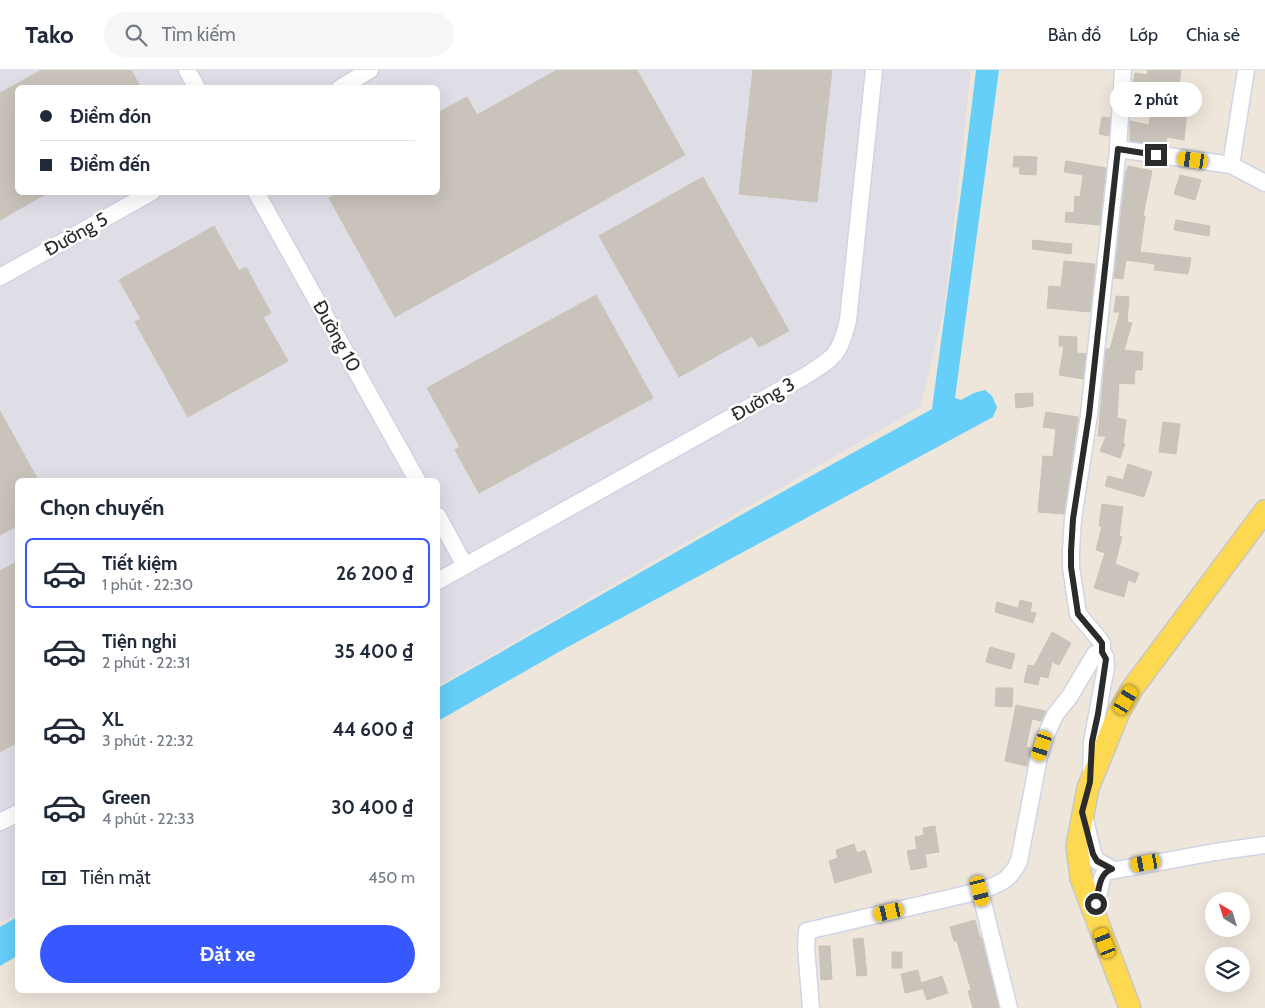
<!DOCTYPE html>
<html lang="vi">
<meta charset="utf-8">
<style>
:root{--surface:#fff;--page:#f6f6f7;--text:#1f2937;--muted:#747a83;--line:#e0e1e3;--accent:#3758ff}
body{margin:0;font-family:Cabin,sans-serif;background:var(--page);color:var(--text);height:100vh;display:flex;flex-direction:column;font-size:19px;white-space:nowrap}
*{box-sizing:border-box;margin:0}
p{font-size:16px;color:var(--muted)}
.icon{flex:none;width:28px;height:28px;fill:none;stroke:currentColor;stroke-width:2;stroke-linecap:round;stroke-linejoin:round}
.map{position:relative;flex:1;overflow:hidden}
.drawer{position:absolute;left:15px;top:408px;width:425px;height:515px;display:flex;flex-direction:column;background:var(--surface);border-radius:8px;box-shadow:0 5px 20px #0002}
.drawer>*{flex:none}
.hud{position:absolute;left:15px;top:15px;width:425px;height:110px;border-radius:8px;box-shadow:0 5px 20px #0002;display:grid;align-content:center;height:110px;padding:0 25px;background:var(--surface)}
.needle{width:32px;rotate:322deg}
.buttons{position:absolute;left:1205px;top:822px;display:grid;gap:10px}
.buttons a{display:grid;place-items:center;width:45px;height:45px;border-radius:50%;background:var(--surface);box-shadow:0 5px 20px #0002;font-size:25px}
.end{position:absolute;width:22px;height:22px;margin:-11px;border:6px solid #2b2b2b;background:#fff;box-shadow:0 0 0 2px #fff}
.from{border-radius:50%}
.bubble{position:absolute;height:35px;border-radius:18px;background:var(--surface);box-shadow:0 5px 20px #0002;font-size:16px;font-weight:700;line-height:35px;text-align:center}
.car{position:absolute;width:15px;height:30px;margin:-15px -8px;border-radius:6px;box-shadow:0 0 4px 1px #0007;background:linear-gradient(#f5c518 24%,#345 0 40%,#f5c518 0 76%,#345 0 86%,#f5c518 0)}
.hud b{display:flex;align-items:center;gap:18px;height:48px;font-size:19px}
.hud b+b{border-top:1px solid var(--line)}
.hud i{width:12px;height:12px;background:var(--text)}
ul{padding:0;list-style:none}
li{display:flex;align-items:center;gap:15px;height:70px;margin:0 10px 8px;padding:0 15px;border:2px solid transparent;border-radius:8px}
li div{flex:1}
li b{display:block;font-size:19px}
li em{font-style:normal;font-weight:700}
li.selected{border-color:var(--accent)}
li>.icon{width:45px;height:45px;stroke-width:1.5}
h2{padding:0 25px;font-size:22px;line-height:60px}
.pay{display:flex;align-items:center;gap:12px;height:55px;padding:0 25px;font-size:19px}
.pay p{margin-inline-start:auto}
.action{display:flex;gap:10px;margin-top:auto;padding:10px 25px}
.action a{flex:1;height:58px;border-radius:30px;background:var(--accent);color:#fff;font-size:20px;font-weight:700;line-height:58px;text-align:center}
header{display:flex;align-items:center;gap:30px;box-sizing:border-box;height:70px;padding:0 25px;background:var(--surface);border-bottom:1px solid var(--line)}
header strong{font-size:24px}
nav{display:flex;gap:28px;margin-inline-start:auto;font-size:18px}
.search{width:350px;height:45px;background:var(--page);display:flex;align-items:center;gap:12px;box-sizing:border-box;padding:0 18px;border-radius:28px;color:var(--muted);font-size:19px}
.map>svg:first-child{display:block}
.industrial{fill:#dfdde6;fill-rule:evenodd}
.water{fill:#65cef9}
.building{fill:#c9c3bb;stroke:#c9c3b5}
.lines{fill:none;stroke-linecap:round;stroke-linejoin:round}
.minor-casing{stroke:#d0d4e5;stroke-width:19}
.major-casing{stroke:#c8c8c8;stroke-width:24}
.minor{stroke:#fff;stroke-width:16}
.major{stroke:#fdd951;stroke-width:21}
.route{stroke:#2b2b2b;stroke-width:6}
.labels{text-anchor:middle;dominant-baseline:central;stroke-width:5;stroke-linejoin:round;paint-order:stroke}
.street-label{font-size:19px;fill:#2b2b2b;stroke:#fff}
</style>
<header>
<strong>Tako</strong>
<div class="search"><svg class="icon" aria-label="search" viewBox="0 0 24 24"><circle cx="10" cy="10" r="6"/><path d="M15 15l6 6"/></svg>Tìm kiếm</div>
<nav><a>Bản đồ</a><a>Lớp</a><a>Chia sẻ</a></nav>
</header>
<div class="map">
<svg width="1265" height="938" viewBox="0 0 1265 938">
<rect width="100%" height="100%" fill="#eee6db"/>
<path class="industrial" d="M0 0H971L944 239 920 337 438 616V410H18V844L0 853ZM18 18H438V122H18Z"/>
<g class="water">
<path d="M976 0H999L955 328 961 330 974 323 985 320 992 326 997 337 993 347 564 579 438 651V618L748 441 932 339 964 100Z"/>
<path d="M17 847V886L0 896V857Z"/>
</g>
<g class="building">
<path d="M42 0H131L141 18H18V122H49L0 150V23Z"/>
<path d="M557 0H637L685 85 395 247 329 128 340 122H438V43L467 27 477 45Z"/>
<path d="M753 0H832L817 132 739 124Z"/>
<path d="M1148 0H1181L1177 30 1188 32 1184 70 1167 67 1165 76 1130 71V51L1149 55 1152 36 1138 34 1141 16 1133 15 1135 3 1147 5Z"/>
<path d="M1102 47 1110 48 1109 66 1099 64Z"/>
<path d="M1014 86 1037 87 1036 105 1019 104 1020 97H1013Z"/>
<path d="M1066 91 1106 98 1100 155 1065 152 1066 142 1074 143 1075 126 1080 127 1083 105 1064 102Z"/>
<path d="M1128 96 1152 101 1143 146H1145L1140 182 1191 188 1188 204 1154 200 1155 194 1126 190 1123 209 1114 208 1126 101H1127Z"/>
<path d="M1180 105 1201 110 1195 130 1174 124Z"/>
<path d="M703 107 789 261 759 277 752 266 679 307 599 166Z"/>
<path d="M1176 150 1210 156 1209 166 1174 160Z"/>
<path d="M214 156 239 201 246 197 271 243 263 247 288 291 188 347 135 252 141 249 119 210Z"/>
<path d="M1033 170 1072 174 1071 184 1032 179Z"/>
<path d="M1064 191 1095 194 1090 242 1047 238 1049 216 1061 217Z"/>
<path d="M596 225 653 328 479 423 455 380 460 377 427 318Z"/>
<path d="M1116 226 1129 227 1127 252 1132 253 1124 280 1143 282 1142 300H1135L1134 314 1119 313 1117 348 1126 350 1123 374H1125L1120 388 1100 381 1106 366H1098L1106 279H1110L1120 242H1114Z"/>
<path d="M1059 266 1077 267V283L1086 284 1083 309 1059 305 1064 276H1059Z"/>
<path d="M1033 323V336L1016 338 1015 324Z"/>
<path d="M0 341 38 410H18V455L0 465Z"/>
<path d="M1046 342 1078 347 1064 444 1038 442 1043 386 1053 387 1056 359 1043 357Z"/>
<path d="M1163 352 1180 354 1176 384 1159 382Z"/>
<path d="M1128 394 1152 402 1144 427 1105 416 1108 406 1123 410Z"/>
<path d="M1102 434 1123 437 1119 466 1122 467 1115 494 1139 503 1135 513 1128 510 1124 527 1094 518 1105 483 1096 480 1102 456H1099Z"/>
<path d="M18 491V672L0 682V501Z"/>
<path d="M1020 530 1032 533 1030 542 1036 543 1033 553 995 542 997 532 1018 538Z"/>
<path d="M1052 562 1071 573 1059 595 1052 592 1048 608 1040 606 1038 615 1024 612 1028 595 1034 596Z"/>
<path d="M990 577 1015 584 1011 599 986 592Z"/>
<path d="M996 618H1013L1012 637 995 636Z"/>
<path d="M1016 635 1046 641 1041 651 1032 649 1026 677 1031 678 1027 696 1005 691Z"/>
<path d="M935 756 939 782 925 784 927 797 911 800 907 781 917 779 915 767 924 765 923 758Z"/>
<path d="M854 774 857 783 865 780 872 802 835 813 829 791 838 788 836 780Z"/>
<path d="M975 850 980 868 981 867 999 938H973L968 921 971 920 957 871H954L950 857Z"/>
<path d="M863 868 867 905 857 906 853 869Z"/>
<path d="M819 876H830L832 909 821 910Z"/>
<rect x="892" y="882" width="10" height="16"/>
<path d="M918 900 922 919 905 923 901 904Z"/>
<path d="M942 906 948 923 927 930 921 913Z"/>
</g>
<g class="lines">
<g class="minor-casing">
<g id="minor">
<path d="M187 0 197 18"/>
<path d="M340 18 370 0"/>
<path d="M1118 79 1231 95 1265 113"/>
<path d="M1231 95 1246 0"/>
<path d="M256 122 417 410"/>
<path d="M0 207 152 122"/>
<path d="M438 446 465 496"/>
<path d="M438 511 805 306C834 288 840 285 848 250L874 0"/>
<path d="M1102 582V573L1099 569 1078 544 1071 497V481L1073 449 1089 345 1118 79 1123 0"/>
<path d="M1084 745 1093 784 1097 791 1112 799"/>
<path d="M0 752 18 743"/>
<path d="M980 821 1009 938"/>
<path d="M1094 845 1102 808 1105 802 1215 782 1265 775"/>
<path d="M811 938 806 877 807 861 980 821C1000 813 1009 812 1019 791L1039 687 1046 665 1055 645 1070 626 1095 584 1102 582 1105 586 1106 597 1092 672 1091 702"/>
</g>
</g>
<g class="major-casing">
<path id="major" d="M1130 938 1081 808 1077 776 1088 718 1119 642 1132 619 1265 441"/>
</g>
<use href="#minor" class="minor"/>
<use href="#major" class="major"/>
</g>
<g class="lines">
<path class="route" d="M1096 834C1099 821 1098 804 1112 799L1097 791 1093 784 1082 742 1090 712 1092 672 1098 644 1106 589 1102 582V573L1099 569 1078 544 1071 497V481L1073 449 1089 345 1118 79 1156 85"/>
</g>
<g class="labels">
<g class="street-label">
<text transform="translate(76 164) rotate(-29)">Đường 5</text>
<text transform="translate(337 266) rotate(61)">Đường 10</text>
<text transform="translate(763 329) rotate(-29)">Đường 3</text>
</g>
</g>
</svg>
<div class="buttons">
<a><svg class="needle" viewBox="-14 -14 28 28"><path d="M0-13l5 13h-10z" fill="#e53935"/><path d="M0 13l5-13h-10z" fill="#747a83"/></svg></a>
<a><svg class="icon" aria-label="layers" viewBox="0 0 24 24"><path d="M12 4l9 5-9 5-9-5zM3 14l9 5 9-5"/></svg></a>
</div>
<i class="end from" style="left:1096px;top:834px"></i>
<i class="end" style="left:1156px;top:85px"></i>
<div class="bubble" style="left:1110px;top:12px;width:92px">2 phút</div>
<i class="car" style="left:1193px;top:90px;rotate:278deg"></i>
<i class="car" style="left:1126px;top:630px;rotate:31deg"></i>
<i class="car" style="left:1042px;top:676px;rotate:198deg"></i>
<i class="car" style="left:1146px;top:793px;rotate:260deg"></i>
<i class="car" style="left:980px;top:821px;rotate:166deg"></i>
<i class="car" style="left:889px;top:842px;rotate:257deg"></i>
<i class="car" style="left:1105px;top:873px;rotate:339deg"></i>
<div class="hud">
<b><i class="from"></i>Điểm đón</b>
<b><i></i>Điểm đến</b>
</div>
<section class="drawer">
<h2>Chọn chuyến</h2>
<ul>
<li class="selected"><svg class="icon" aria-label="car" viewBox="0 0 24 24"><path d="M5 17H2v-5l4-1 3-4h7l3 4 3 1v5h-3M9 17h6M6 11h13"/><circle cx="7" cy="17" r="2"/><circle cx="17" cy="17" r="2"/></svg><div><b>Tiết kiệm</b><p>1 phút · 22:30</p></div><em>26 200 ₫</em></li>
<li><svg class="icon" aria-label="car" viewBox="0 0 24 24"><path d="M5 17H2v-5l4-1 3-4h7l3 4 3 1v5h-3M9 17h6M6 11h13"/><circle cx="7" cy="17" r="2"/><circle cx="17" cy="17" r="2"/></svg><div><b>Tiện nghi</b><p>2 phút · 22:31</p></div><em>35 400 ₫</em></li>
<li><svg class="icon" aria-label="car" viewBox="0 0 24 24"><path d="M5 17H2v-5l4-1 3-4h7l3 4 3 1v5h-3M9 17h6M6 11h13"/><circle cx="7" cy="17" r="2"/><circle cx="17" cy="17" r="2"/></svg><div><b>XL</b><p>3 phút · 22:32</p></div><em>44 600 ₫</em></li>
<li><svg class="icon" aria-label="car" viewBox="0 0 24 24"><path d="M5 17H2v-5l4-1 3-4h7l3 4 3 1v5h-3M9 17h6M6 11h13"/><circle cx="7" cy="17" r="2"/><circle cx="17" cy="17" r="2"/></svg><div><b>Green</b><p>4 phút · 22:33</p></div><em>30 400 ₫</em></li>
</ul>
<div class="pay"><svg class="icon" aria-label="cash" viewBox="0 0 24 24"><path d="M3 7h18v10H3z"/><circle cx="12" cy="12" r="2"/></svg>Tiền mặt<p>450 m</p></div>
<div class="action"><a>Đặt xe</a></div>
</section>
</div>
